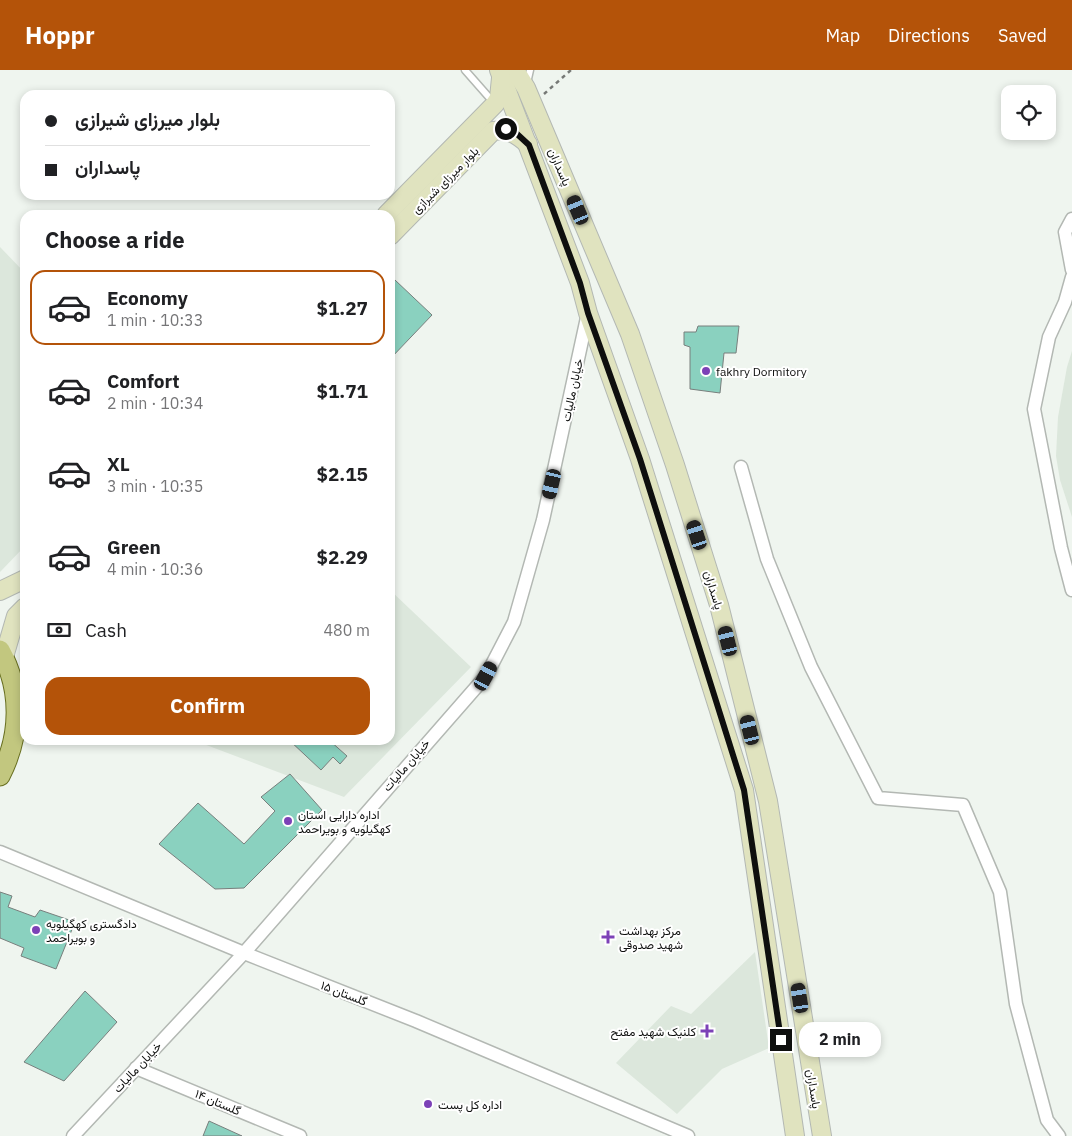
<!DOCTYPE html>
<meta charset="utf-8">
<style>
:root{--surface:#fff;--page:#f6f6f6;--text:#202124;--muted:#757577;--line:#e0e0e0;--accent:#b45309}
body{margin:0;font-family:"IBM Plex Sans",Vazirmatn,sans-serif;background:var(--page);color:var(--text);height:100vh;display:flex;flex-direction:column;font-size:19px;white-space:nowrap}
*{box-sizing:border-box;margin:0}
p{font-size:16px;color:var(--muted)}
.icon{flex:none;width:28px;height:28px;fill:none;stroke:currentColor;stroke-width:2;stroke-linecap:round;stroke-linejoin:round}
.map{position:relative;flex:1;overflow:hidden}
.side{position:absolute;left:20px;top:140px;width:375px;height:535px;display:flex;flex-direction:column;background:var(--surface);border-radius:15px;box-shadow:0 2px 8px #0003}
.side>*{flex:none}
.top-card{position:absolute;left:20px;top:20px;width:375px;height:110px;border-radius:15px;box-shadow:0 2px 8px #0003;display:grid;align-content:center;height:110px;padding:0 25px;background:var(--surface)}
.controls{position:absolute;left:1001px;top:15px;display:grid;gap:10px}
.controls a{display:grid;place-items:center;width:55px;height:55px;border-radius:10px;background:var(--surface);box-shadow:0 2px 8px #0003;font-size:25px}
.end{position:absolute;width:22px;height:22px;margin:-11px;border:6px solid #0e0f0e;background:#fff;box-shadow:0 0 0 2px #fff}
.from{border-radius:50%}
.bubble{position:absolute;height:35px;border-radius:15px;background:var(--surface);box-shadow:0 2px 8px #0003;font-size:16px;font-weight:700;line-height:35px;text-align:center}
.car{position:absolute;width:15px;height:30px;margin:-15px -8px;border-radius:6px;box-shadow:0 0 4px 1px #0007;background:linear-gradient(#222 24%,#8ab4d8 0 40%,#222 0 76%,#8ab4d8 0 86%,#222 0)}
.top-card b{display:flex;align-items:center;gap:18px;height:48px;font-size:19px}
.top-card b+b{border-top:1px solid var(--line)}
.top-card i{width:12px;height:12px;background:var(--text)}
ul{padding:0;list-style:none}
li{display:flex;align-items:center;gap:15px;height:75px;margin:0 10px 8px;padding:0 15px;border:2px solid transparent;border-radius:15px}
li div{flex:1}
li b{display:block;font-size:19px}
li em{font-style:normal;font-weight:700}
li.active{border-color:var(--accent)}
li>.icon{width:45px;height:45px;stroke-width:1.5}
h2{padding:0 25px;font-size:22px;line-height:60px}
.pay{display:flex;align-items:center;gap:12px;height:55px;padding:0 25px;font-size:19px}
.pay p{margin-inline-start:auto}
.button{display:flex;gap:10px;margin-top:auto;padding:10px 25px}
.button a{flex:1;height:58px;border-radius:15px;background:var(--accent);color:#fff;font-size:20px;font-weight:700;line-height:58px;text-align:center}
header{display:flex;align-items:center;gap:30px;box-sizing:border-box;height:70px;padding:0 25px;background:var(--accent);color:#fff}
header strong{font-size:24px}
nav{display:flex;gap:28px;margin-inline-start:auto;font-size:18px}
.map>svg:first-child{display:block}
.built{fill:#dce7dc}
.building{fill:#8ad1bf;stroke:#787f7d}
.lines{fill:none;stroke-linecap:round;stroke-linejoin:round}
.service-casing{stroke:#b3b8b3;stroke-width:9}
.minor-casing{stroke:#b3b8b3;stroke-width:15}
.secondary-casing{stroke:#b3b8b3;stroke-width:20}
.primary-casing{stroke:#686f20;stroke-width:21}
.path{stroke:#767976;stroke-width:2.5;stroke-dasharray:4 4;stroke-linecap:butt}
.service{stroke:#fff;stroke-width:6}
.minor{stroke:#fff;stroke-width:12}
.secondary{stroke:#e0e3bf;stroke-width:18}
.primary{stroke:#c2c77f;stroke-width:19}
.route{stroke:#0e0f0e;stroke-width:6}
.poi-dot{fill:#7c41b7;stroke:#fff;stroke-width:2}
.labels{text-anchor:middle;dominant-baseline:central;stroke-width:4;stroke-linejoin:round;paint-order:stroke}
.street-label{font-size:12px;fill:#0e0f0e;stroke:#fff}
.poi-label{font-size:12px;fill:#0e0f0e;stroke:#fff;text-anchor:start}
</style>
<header>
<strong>Hoppr</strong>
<nav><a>Map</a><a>Directions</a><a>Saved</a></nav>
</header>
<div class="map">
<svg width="1072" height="1066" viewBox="0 0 1072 1066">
<rect width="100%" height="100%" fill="#eff5ef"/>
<g class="built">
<path d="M0 177 25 203V476L0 502Z"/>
<path d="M1072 281V447L1060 410 1056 386 1058 347 1067 297Z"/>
<path d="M390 520 471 597 344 727 193 670H390Z"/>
<path d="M755 882 769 978 722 999 677 1044 616 993 671 936 691 944Z"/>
</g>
<g class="building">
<path d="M395 210 432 245 390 289V215Z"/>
<path d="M698 256H739L736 283H724L720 323 690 319V277L684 275V262H696Z"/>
<path d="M289 670H329L347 686 340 694 333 687 321 700Z"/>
<path d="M290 704 322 740 244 818 215 819 159 774 198 733 244 774 275 741 261 727Z"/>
<path d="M0 822 12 826 8 837 35 847 40 840 75 852 56 899 21 886 24 878 0 868Z"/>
<path d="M85 921 117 952 64 1011 24 992Z"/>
<path d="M209 1051 242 1066H203Z"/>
</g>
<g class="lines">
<g class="service-casing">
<g id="service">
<path d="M465 0 494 33"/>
<path d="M527 13 530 0"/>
</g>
</g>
<g class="minor-casing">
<g id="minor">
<path d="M1072 149 1065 162 1072 200"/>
<path d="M1072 207 1065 232 1049 267 1034 339 1061 478 1072 520"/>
<path d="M741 397 767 489 811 597 878 728 963 735 1000 822 1016 934 1047 1050 1059 1066"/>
<path d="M0 782 244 883 416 951 688 1066"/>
<path d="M136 998 300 1066"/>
<path d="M73 1066 244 883 486 606 514 552 543 450 588 243"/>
</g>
</g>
<g class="secondary-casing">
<g id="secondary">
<path d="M499 0 580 213 588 243 640 389 744 720 795 1066"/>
<path d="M515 0 526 18 630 264 675 395 719 535 768 731 822 1066"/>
<path d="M386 145 495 34 499 28 501 8"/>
<path d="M390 166 493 61C509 59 516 64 528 74"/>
<path d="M0 521 25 509"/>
<path d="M4 587 16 546 25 537"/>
</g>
</g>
<g class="primary-casing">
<path id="primary" d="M0 580C22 620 21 666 0 706"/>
</g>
<path class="path" d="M544 24 571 0"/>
<use href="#service" class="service"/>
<use href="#minor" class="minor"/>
<use href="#secondary" class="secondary"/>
<use href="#primary" class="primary"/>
</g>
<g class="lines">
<path class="route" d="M506 59 516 63 529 75 580 213 588 243 640 389 744 720 781 970"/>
</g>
<g class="poi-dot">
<circle cx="706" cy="301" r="5"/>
<circle cx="288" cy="751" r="5"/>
<circle cx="36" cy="860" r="5"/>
<path d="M605.5 859.5h5v5h5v5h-5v5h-5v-5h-5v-5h5z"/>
<path d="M704.5 953.5h5v5h5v5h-5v5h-5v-5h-5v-5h5z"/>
<circle cx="428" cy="1034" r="5"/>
</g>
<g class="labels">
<g class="street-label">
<text transform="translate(560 97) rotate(67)">پاسداران</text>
<text transform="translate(445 110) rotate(-45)">بلوار میرزای شیرازی</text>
<text transform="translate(572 320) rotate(-78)">خیابان مالیات</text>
<text transform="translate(714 520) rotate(73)">پاسداران</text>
<text transform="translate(406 695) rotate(-49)">خیابان مالیات</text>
<text transform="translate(344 923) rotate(21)">گلستان ۱۵</text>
<text transform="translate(137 997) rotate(-47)">خیابان مالیات</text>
<text transform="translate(814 1019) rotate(81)">پاسداران</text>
<text transform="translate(218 1032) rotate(23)">گلستان ۱۴</text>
</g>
<g class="poi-label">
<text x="716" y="301">fakhry Dormitory</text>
<text x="298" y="744">اداره دارایی استان<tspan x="298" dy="14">کهگیلویه و بویراحمد</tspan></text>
<text x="46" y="853">دادگستری کهگیلویه<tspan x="46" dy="14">و بویراحمد</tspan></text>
<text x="619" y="860">مرکز بهداشت<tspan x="619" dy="14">شهید صدوقی</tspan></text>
<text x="696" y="961" text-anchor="end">کلنیک شهید مفتح</text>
<text x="438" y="1034">اداره کل پست</text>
</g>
</g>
</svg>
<div class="controls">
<a><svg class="icon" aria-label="locate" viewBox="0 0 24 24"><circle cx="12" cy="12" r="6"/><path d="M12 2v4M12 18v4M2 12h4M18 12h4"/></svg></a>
</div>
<i class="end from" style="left:506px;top:59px"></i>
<i class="end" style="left:781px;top:970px"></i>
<div class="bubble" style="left:799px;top:952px;width:82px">2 min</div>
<i class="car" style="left:578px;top:140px;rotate:337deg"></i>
<i class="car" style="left:552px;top:414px;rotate:193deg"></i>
<i class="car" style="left:697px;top:465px;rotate:342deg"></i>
<i class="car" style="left:728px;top:571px;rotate:346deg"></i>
<i class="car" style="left:486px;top:606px;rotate:28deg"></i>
<i class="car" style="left:750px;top:660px;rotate:346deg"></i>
<i class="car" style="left:800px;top:928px;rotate:351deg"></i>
<div class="top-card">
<b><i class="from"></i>بلوار میرزای شیرازی</b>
<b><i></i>پاسداران</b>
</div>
<section class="side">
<h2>Choose a ride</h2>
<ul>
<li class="active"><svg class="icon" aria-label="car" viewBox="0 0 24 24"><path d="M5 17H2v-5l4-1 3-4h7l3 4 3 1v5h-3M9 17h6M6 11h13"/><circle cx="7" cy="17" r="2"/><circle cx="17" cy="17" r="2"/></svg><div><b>Economy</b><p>1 min · 10:33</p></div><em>$1.27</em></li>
<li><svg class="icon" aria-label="car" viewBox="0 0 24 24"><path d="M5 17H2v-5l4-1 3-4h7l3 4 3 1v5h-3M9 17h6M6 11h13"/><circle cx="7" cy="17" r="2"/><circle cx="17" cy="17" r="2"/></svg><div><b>Comfort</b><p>2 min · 10:34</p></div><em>$1.71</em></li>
<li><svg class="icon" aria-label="car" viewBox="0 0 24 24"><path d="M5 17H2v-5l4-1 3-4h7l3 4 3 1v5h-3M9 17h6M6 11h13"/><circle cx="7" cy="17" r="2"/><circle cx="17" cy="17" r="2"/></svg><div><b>XL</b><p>3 min · 10:35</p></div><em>$2.15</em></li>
<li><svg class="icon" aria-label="car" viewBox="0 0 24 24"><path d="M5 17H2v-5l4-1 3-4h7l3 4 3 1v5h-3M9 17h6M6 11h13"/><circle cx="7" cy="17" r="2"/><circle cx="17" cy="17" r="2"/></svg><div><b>Green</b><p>4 min · 10:36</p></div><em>$2.29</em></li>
</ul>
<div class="pay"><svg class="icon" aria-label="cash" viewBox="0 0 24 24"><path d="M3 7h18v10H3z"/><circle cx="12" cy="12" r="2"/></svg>Cash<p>480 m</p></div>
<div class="button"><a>Confirm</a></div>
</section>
</div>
